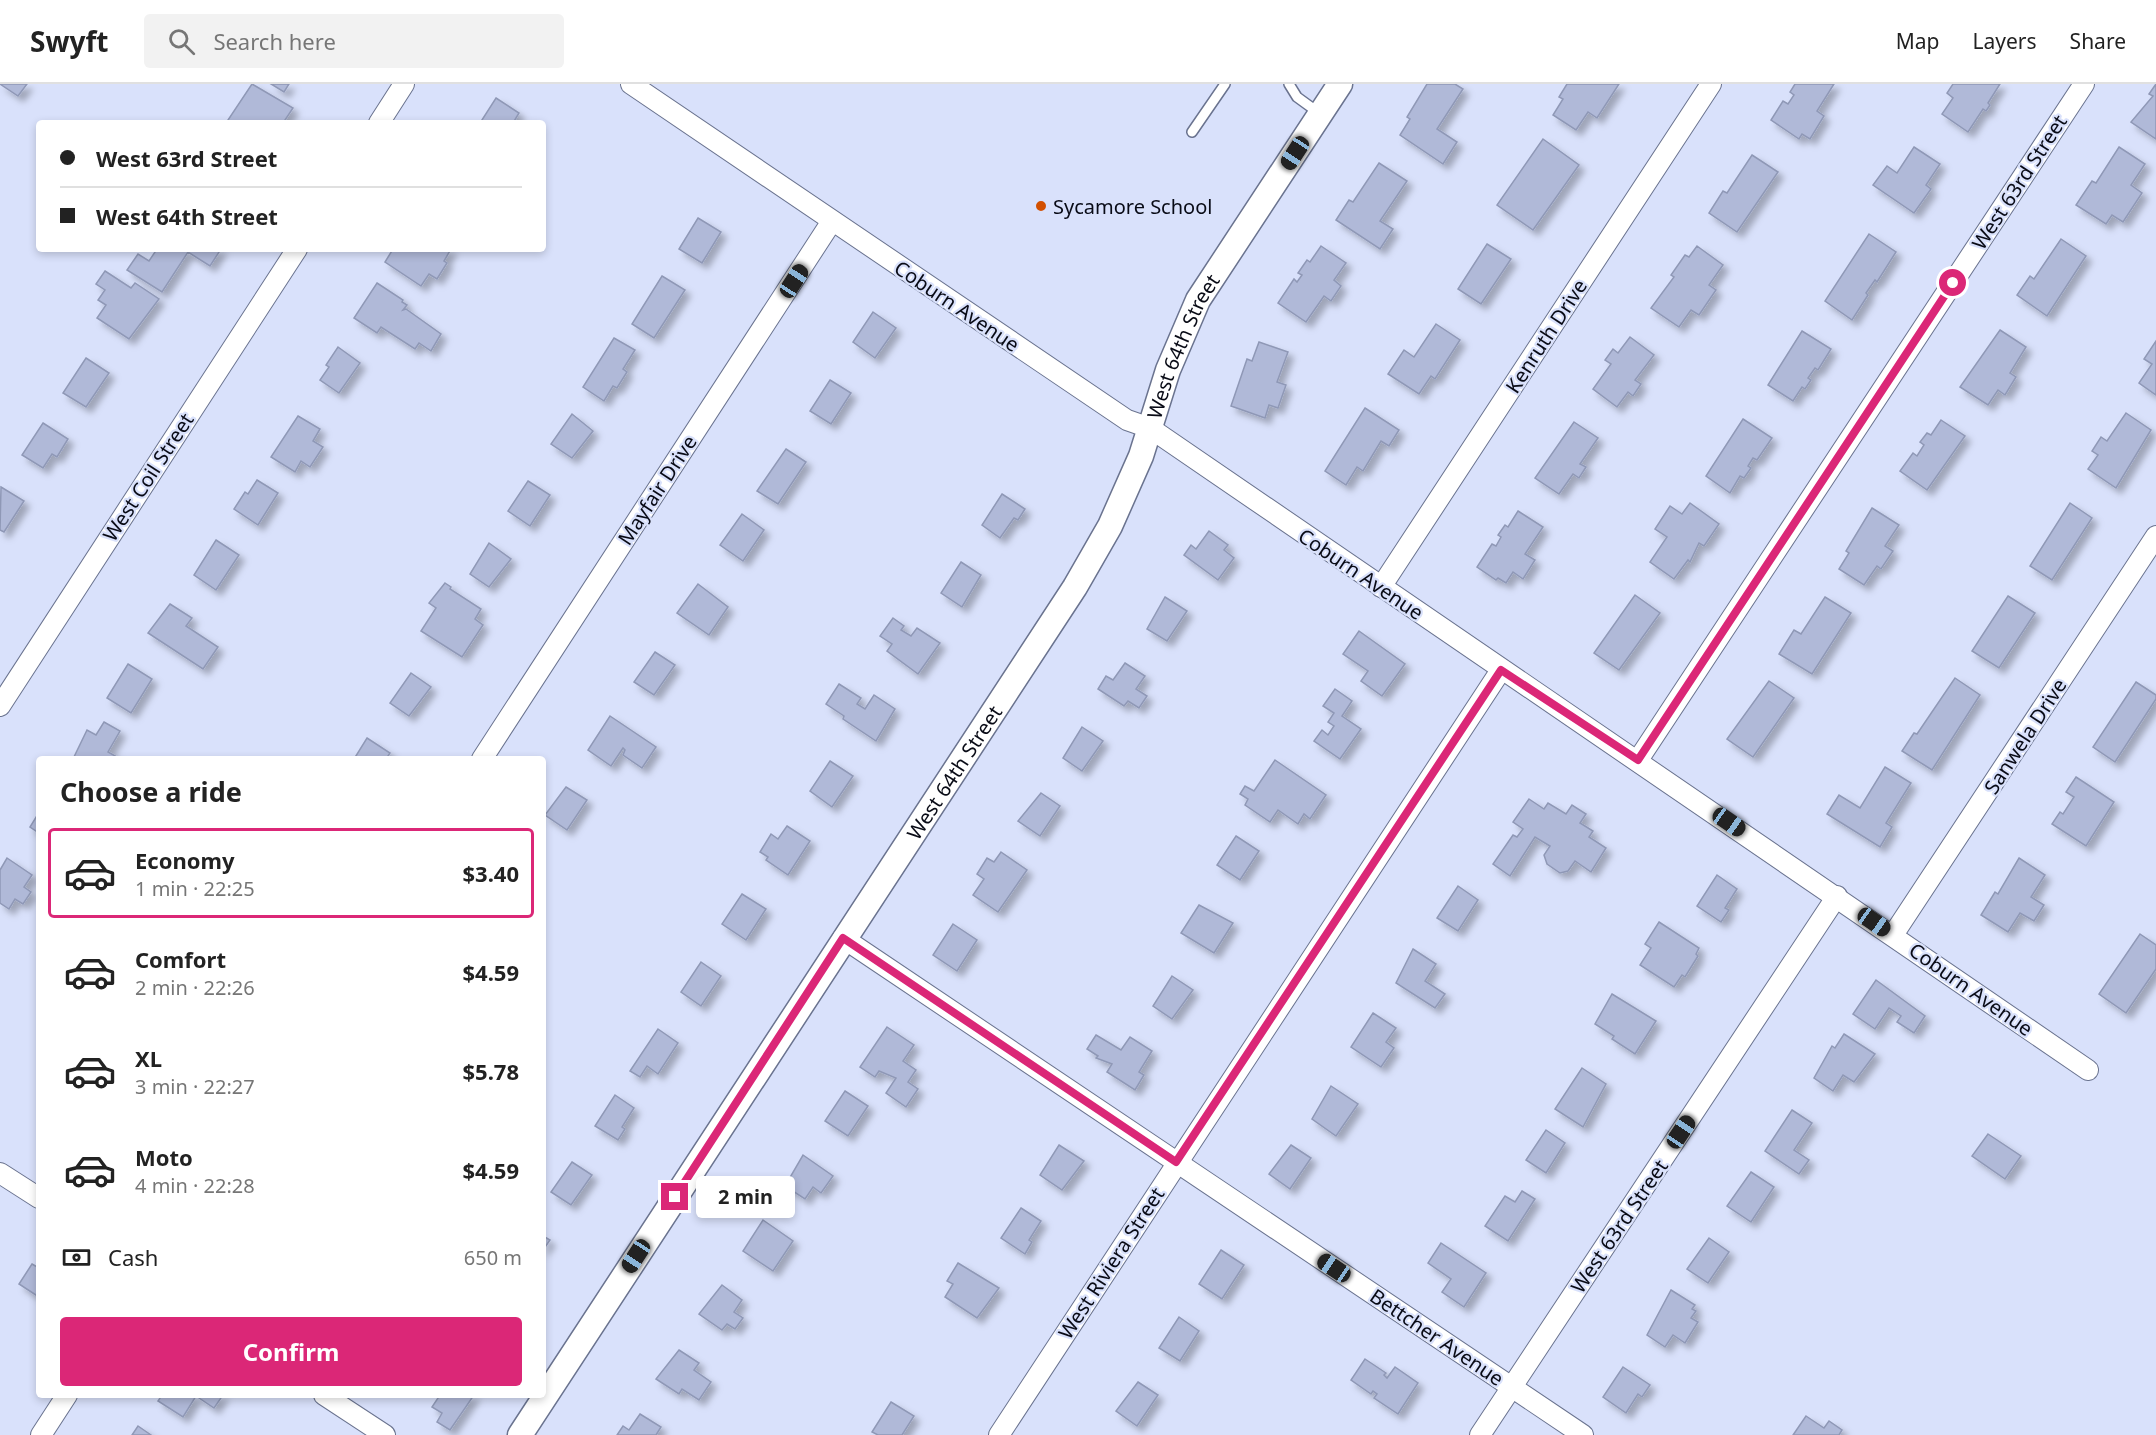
<!DOCTYPE html>
<meta charset="utf-8">
<style>
:root{--surface:#fff;--page:#f2f2f2;--text:#222;--muted:#767676;--line:#e0e0e0;--accent:#db2777}
body{margin:0;font-family:"Noto Sans",sans-serif;background:var(--page);color:var(--text);height:100vh;display:flex;flex-direction:column;font-size:22px;white-space:nowrap}
*{box-sizing:border-box;margin:0}
p{font-size:20px;color:var(--muted)}
.icon{flex:none;width:33px;height:33px;fill:none;stroke:currentColor;stroke-width:2;stroke-linecap:round;stroke-linejoin:round}
.map{position:relative;flex:1;overflow:hidden}
.panel{position:absolute;left:36px;top:672px;width:510px;height:642px;display:flex;flex-direction:column;background:var(--surface);border-radius:6px;box-shadow:0 3px 9px #0003}
.panel>*{flex:none}
.top-card{position:absolute;left:36px;top:36px;width:510px;height:132px;border-radius:6px;box-shadow:0 3px 9px #0003;display:grid;align-content:center;height:132px;padding:0 24px;background:var(--surface)}
.end{position:absolute;width:27px;height:27px;margin:-14px;border:8px solid #db2777;background:#fff;box-shadow:0 0 0 3px #fff}
.from{border-radius:50%}
.bubble{position:absolute;height:42px;border-radius:6px;background:var(--surface);box-shadow:0 3px 9px #0003;font-size:20px;font-weight:700;line-height:42px;text-align:center}
.car{position:absolute;width:18px;height:36px;margin:-18px -9px;border-radius:8px;box-shadow:0 0 4px 2px #0007;background:linear-gradient(#222 24%,#8ab4d8 0 40%,#222 0 76%,#8ab4d8 0 86%,#222 0)}
.top-card b{display:flex;align-items:center;gap:21px;height:57px;font-size:22px}
.top-card b+b{border-top:2px solid var(--line)}
.top-card i{width:15px;height:15px;background:var(--text)}
ul{padding:0;list-style:none}
li{display:flex;align-items:center;gap:18px;height:90px;margin:0 12px 9px;padding:0 12px;border:3px solid transparent;border-radius:6px}
li div{flex:1}
li b{display:block;font-size:22px}
li em{font-style:normal;font-weight:700}
li.on{border-color:var(--accent)}
li>.icon{width:54px;height:54px;stroke-width:1.5}
h2{padding:0 24px;font-size:27px;line-height:72px}
.pay{display:flex;align-items:center;gap:15px;height:66px;padding:0 24px;font-size:22px}
.pay p{margin-inline-start:auto}
.primary-button{display:flex;gap:12px;margin-top:auto;padding:12px 24px}
.primary-button a{flex:1;height:69px;border-radius:6px;background:var(--accent);color:#fff;font-size:24px;font-weight:700;line-height:69px;text-align:center}
header{display:flex;align-items:center;gap:36px;box-sizing:border-box;height:84px;padding:0 30px;background:var(--surface);border-bottom:2px solid var(--line)}
header strong{font-size:28px}
nav{display:flex;gap:33px;margin-inline-start:auto;font-size:21px}
.search{width:420px;height:54px;background:var(--page);display:flex;align-items:center;gap:15px;box-sizing:border-box;padding:0 21px;border-radius:6px;color:var(--muted);font-size:22px}
.map>svg:first-child{display:block}
.building{fill:#b0b9d8;stroke:#8f98b6;stroke-width:1.5;filter:url(#shadow)}
.lines{fill:none;stroke-linecap:round;stroke-linejoin:round}
.service-casing{stroke:#6a738f;stroke-width:12}
.minor-casing{stroke:#6a738f;stroke-width:22}
.tertiary-casing{stroke:#6a738f;stroke-width:27}
.service{stroke:#fff;stroke-width:9}
.minor{stroke:#fff;stroke-width:20}
.tertiary{stroke:#fff;stroke-width:24}
.route{stroke:#db2777;stroke-width:8}
.poi-dot{fill:#d24f00;stroke:#d9e1fb;stroke-width:2}
.labels{text-anchor:middle;dominant-baseline:central;stroke-width:4.5;stroke-linejoin:round;paint-order:stroke}
.street-label{font-size:20px;fill:#090b16;stroke:#d9e1fb}
.poi-label{font-size:20px;fill:#090b16;stroke:#d9e1fb;text-anchor:start}
</style>
<header>
<strong>Swyft</strong>
<div class="search"><svg class="icon" aria-label="search" viewBox="0 0 24 24"><circle cx="10" cy="10" r="6"/><path d="M15 15l6 6"/></svg>Search here</div>
<nav><a>Map</a><a>Layers</a><a>Share</a></nav>
</header>
<div class="map">
<svg width="2156" height="1351" viewBox="0 0 2156 1351">
<defs>
<filter id="shadow"><feDropShadow dx="5.5" dy="5.5" stdDeviation="3" flood-color="#0004"/></filter>
</defs>
<rect width="100%" height="100%" fill="#d9e1fb"/>
<g class="building">
<path d="M0 0H27L18 12Z"/>
<path d="M252 0 293 24 283 39H226Z"/>
<path d="M271 0H289L284 8Z"/>
<path d="M1427 0H1455L1463 5 1437 45 1457 58 1443 80 1400 51 1410 35 1407 33Z"/>
<path d="M1567 0H1619L1597 34 1588 28 1576 46 1553 31 1563 15 1559 13Z"/>
<path d="M1795 0H1834L1817 27 1824 32 1810 55 1802 50 1799 55 1771 36 1783 17 1788 20 1794 11 1790 8Z"/>
<path d="M1953 0H2000L1988 19 1990 21 1986 27 1983 25 1968 48 1942 30 1953 14 1947 9Z"/>
<path d="M2156 0V55L2131 38 2153 12 2149 10Z"/>
<path d="M496 14 519 29 513 39H480Z"/>
<path d="M1543 55 1579 81 1533 146 1497 121Z"/>
<path d="M1914 63 1940 80 1926 101 1931 105 1914 129 1873 101 1887 82 1897 89Z"/>
<path d="M2119 63 2145 80 2131 101 2142 109 2123 138 2112 131 2106 140 2076 121 2092 97 2096 99Z"/>
<path d="M1752 71 1778 88 1737 148 1709 129 1723 107 1727 109Z"/>
<path d="M1379 79 1407 97 1380 137 1393 145 1380 165 1336 136 1349 116 1353 118Z"/>
<path d="M698 134 721 148 702 179 679 165Z"/>
<path d="M1869 150 1896 168 1877 198 1875 196 1866 209 1868 211 1852 236 1825 217Z"/>
<path d="M2061 155 2086 172 2047 232 2017 211 2030 192 2034 195Z"/>
<path d="M1487 160 1511 175 1481 220 1458 205Z"/>
<path d="M1321 162 1346 179 1334 196 1341 202 1331 217 1324 212 1306 238 1278 219 1294 195 1297 198 1302 191 1298 189 1307 176 1310 178Z"/>
<path d="M1697 162 1723 181 1709 201 1716 206 1699 231 1691 226 1679 243 1651 224 1674 193 1671 191 1685 171 1689 173Z"/>
<path d="M157 165H221L210 182 188 168 162 208 127 186 138 170 149 177Z"/>
<path d="M393 165H451L444 177 447 179 437 195 429 190 421 202 385 178Z"/>
<path d="M105 187 131 204 135 199 159 215 129 255 97 234 106 221 98 216 105 206 96 200Z"/>
<path d="M662 192 685 206 654 254 632 240Z"/>
<path d="M377 199 403 216 402 218 407 221 403 226 406 225 441 250 431 267 419 259 415 265 381 243 377 249 354 234Z"/>
<path d="M873 228 896 244 875 274 853 258Z"/>
<path d="M1436 240 1460 256 1435 295 1431 292 1419 310 1388 290 1404 266 1414 273Z"/>
<path d="M2000 246 2026 263 2010 289 2016 293 2005 311 1998 306 1988 321 1960 303Z"/>
<path d="M1802 247 1831 265 1818 286 1815 284 1808 294 1811 296 1805 305 1802 303 1793 317 1768 301Z"/>
<path d="M1630 253 1654 271 1635 296 1641 300 1633 312 1628 308 1617 323 1593 305 1611 280 1605 276 1613 265 1618 269Z"/>
<path d="M614 254 635 266 623 285 627 288 617 304 613 302 604 317 583 303Z"/>
<path d="M2156 257V311L2139 299 2152 280 2144 275Z"/>
<path d="M1259 258 1288 268 1277 298 1286 301 1278 324 1269 321 1265 334 1231 322 1247 275 1252 277Z"/>
<path d="M338 263 360 279 339 309 320 296 329 283 326 281Z"/>
<path d="M86 274 109 289 86 323 63 309Z"/>
<path d="M830 296 851 309 831 340 810 327Z"/>
<path d="M1365 324 1399 346 1389 362 1381 357 1363 387 1357 383 1346 401 1325 387Z"/>
<path d="M2126 329 2151 346 2116 404 2088 385 2098 371 2092 367 2101 353 2107 357Z"/>
<path d="M572 330 593 347 572 374 551 360Z"/>
<path d="M298 332 320 345 313 357 323 363 310 383 301 377 295 388 271 373Z"/>
<path d="M1743 335 1772 354 1757 376 1753 374 1748 382 1751 384 1744 394 1740 392 1730 409 1706 392Z"/>
<path d="M1941 336 1965 352 1927 406 1900 387 1913 369 1917 372 1924 361 1920 358 1927 349 1931 351Z"/>
<path d="M1574 338 1598 354 1580 380 1586 383 1579 394 1573 390 1559 410 1535 394Z"/>
<path d="M43 339 68 355 57 373 52 370 43 384 22 371Z"/>
<path d="M786 365 806 378 778 420 757 407Z"/>
<path d="M257 396 278 409 258 441 234 425 245 408 248 410Z"/>
<path d="M528 397 550 411 530 442 508 427Z"/>
<path d="M1 403 24 417 4 448 0 446Z"/>
<path d="M1002 410 1025 425 1018 436 1014 434 1000 454 982 441Z"/>
<path d="M1690 419 1719 440 1704 462 1699 459 1690 478 1688 476 1674 495 1650 478 1667 453 1655 445 1670 422 1682 430Z"/>
<path d="M2070 419 2092 434 2052 496 2030 482Z"/>
<path d="M1872 424 1899 441 1885 462 1893 467 1881 485 1877 482 1864 501 1839 485 1849 469 1846 467Z"/>
<path d="M1518 427 1543 443 1525 470 1535 476 1523 495 1513 488 1506 499 1498 494 1496 496 1477 483 1492 460 1496 462 1501 453 1498 451 1505 441 1508 443Z"/>
<path d="M742 430 764 446 743 477 720 461Z"/>
<path d="M1209 447 1228 461 1224 466 1234 474 1218 496 1184 471 1191 461 1196 465Z"/>
<path d="M216 456 239 471 216 506 194 491Z"/>
<path d="M489 459 511 475 489 503 470 490Z"/>
<path d="M961 478 981 491 962 523 941 509Z"/>
<path d="M445 499 451 503 450 505 481 525 475 535 483 541 462 573 421 547 436 524 429 519Z"/>
<path d="M698 500 728 523 709 551 677 529Z"/>
<path d="M1635 511 1660 529 1619 586 1594 569Z"/>
<path d="M2008 512 2035 529 1999 584 1972 567Z"/>
<path d="M1165 513 1187 527 1167 557 1147 545Z"/>
<path d="M1825 513 1851 529 1812 590 1779 570 1794 546 1801 550Z"/>
<path d="M170 520 192 534 186 542 218 563 203 585 148 549Z"/>
<path d="M893 534 904 542 901 546 911 552 917 544 940 559 918 590 887 567 892 560 880 552Z"/>
<path d="M1359 547 1405 580 1382 612 1361 597 1368 587 1343 570Z"/>
<path d="M655 568 675 581 654 611 634 598Z"/>
<path d="M1125 579 1145 592 1136 605 1147 612 1139 624 1128 617 1124 622 1098 605 1106 592 1113 596Z"/>
<path d="M128 580 152 595 131 629 107 614Z"/>
<path d="M411 589 431 603 409 632 390 619Z"/>
<path d="M1955 594 1980 611 1932 686 1902 667 1914 649 1917 650Z"/>
<path d="M1769 597 1794 614 1753 673 1727 655Z"/>
<path d="M2136 598 2156 611V615L2115 678 2093 663Z"/>
<path d="M839 600 861 614 857 620 865 625 874 611 895 625 876 657 843 635 844 632 826 620Z"/>
<path d="M1335 605 1352 617 1342 632 1361 645 1340 675 1314 657 1322 646 1328 651 1334 642 1328 638 1334 629 1323 622Z"/>
<path d="M610 632 656 663 642 684 623 671 625 666 623 664 611 682 588 666Z"/>
<path d="M104 638 120 647 108 668 117 673 116 675H73L87 646 96 651Z"/>
<path d="M1082 643 1103 657 1082 687 1063 674Z"/>
<path d="M367 654 390 669 386 675H354Z"/>
<path d="M1275 676 1326 711 1310 735 1304 730 1298 740 1278 726 1270 738 1245 721 1248 715 1240 710 1245 702 1254 707Z"/>
<path d="M830 677 853 692 832 723 810 707Z"/>
<path d="M1885 683 1911 699 1886 739 1892 743 1880 763 1827 730 1839 711 1860 724Z"/>
<path d="M2076 693 2114 718 2086 762 2052 740 2060 728 2063 730 2074 713 2066 708Z"/>
<path d="M566 703 587 716 567 746 545 731Z"/>
<path d="M1041 709 1060 722 1040 752 1018 737Z"/>
<path d="M1529 715 1544 725 1548 719 1566 730 1572 721 1586 730 1580 739 1593 747 1589 753 1606 764 1591 788 1575 777 1568 787 1560 789 1547 780 1544 771 1550 762 1535 753 1510 792 1493 780 1513 751 1517 753 1523 745 1513 738Z"/>
<path d="M38 730H39V749L30 743Z"/>
<path d="M787 742 810 757 788 791 766 776 768 773 760 768 771 750 778 755Z"/>
<path d="M1236 752 1259 767 1240 796 1217 781Z"/>
<path d="M1001 768 1027 786 998 828 973 811 984 795 977 790 987 774 994 778Z"/>
<path d="M7 774 32 791 24 803 31 808 23 820 15 815 9 825 0 819V786Z"/>
<path d="M2019 774 2045 791 2031 813 2044 821 2034 837 2020 829 2008 848 1981 831 1995 808 1998 810Z"/>
<path d="M1717 791 1737 805 1725 824 1729 826 1721 838 1697 822Z"/>
<path d="M1458 802 1478 816 1458 847 1437 834Z"/>
<path d="M742 810 766 825 746 856 722 840Z"/>
<path d="M1199 821 1233 839 1214 869 1181 849Z"/>
<path d="M1659 838 1699 864 1696 870 1698 872 1685 893 1682 891 1674 903 1640 881 1651 864 1645 860Z"/>
<path d="M953 840 977 856 957 887 933 871Z"/>
<path d="M2140 850 2156 861V885L2126 929 2099 910Z"/>
<path d="M1413 865 1436 880 1425 897 1445 910 1435 924 1396 899Z"/>
<path d="M701 878 721 892 701 922 681 908Z"/>
<path d="M1172 892 1193 906 1172 935 1153 922Z"/>
<path d="M1876 896 1925 932 1914 949 1897 938 1901 932 1889 924 1875 945 1853 930Z"/>
<path d="M1612 910 1656 937 1635 970 1612 955 1614 952 1595 940Z"/>
<path d="M1373 929 1396 944 1386 958 1394 964 1381 983 1351 963Z"/>
<path d="M887 943 914 961 903 977 916 986 908 998 918 1005 906 1023 886 1009 896 994 879 987 875 993 860 983Z"/>
<path d="M658 945 678 959 658 990 647 982 640 993 630 987Z"/>
<path d="M1844 950 1875 970 1854 998 1843 991 1833 1007 1814 994 1832 962 1835 964Z"/>
<path d="M1096 951 1121 966 1130 953 1152 967 1139 988 1144 991 1135 1006 1107 988 1112 980 1096 974 1098 972 1087 965Z"/>
<path d="M1582 984 1606 1000 1583 1043 1555 1025Z"/>
<path d="M1331 1002 1358 1020 1336 1052 1312 1035Z"/>
<path d="M845 1007 868 1022 848 1052 825 1037Z"/>
<path d="M615 1011 634 1024 622 1043 625 1045 618 1056 595 1042Z"/>
<path d="M1792 1026 1812 1039 1794 1066 1809 1076 1799 1090 1765 1067Z"/>
<path d="M1546 1046 1565 1059 1546 1089 1526 1076Z"/>
<path d="M1988 1050 2021 1072 2005 1095 1972 1072Z"/>
<path d="M1059 1061 1084 1077 1062 1106 1040 1091Z"/>
<path d="M1291 1061 1311 1074 1290 1105 1269 1090Z"/>
<path d="M803 1071 833 1092 821 1109 813 1103 805 1115 785 1102Z"/>
<path d="M572 1078 592 1091 571 1121 551 1108Z"/>
<path d="M1751 1088 1774 1103 1751 1138 1727 1122Z"/>
<path d="M1522 1107 1535 1115 1508 1157 1485 1142 1505 1112 1515 1118Z"/>
<path d="M1021 1124 1041 1137 1029 1156 1032 1158 1025 1170 1001 1154Z"/>
<path d="M763 1136 793 1157 773 1187 743 1167Z"/>
<path d="M543 1152 550 1156 543 1166Z"/>
<path d="M1709 1154 1729 1168 1708 1199 1687 1185Z"/>
<path d="M1441 1159 1486 1189 1464 1223 1442 1208 1451 1195 1428 1179Z"/>
<path d="M1221 1166 1244 1181 1222 1215 1199 1200Z"/>
<path d="M958 1179 999 1204 977 1234 945 1213 953 1200 947 1197Z"/>
<path d="M32 1180 39 1184V1213L19 1200Z"/>
<path d="M722 1201 742 1216 734 1228 743 1234 735 1245 727 1240 722 1246 699 1230Z"/>
<path d="M1671 1206 1695 1221 1692 1225 1696 1227 1691 1234 1698 1238 1685 1259 1673 1251 1665 1263 1647 1251Z"/>
<path d="M1179 1233 1199 1247 1180 1277 1159 1264Z"/>
<path d="M679 1266 699 1279 694 1286 711 1298 699 1316 682 1305 679 1310 656 1295Z"/>
<path d="M1365 1275 1386 1289 1384 1291 1387 1294 1395 1283 1418 1299 1398 1330 1374 1314 1377 1310 1373 1307 1371 1310 1351 1296Z"/>
<path d="M1623 1283 1650 1301 1642 1313 1638 1310 1626 1329 1603 1313Z"/>
<path d="M1138 1298 1158 1311 1137 1342 1116 1327Z"/>
<path d="M162 1311H223L214 1324 196 1312 183 1333 158 1317Z"/>
<path d="M440 1311H474L450 1346 437 1338 442 1329 432 1323Z"/>
<path d="M891 1318 914 1332 902 1351H878L872 1348Z"/>
<path d="M640 1330 661 1343 656 1351H617L623 1342 629 1346Z"/>
<path d="M1806 1332 1824 1344 1829 1337 1842 1346 1839 1351H1793Z"/>
<path d="M138 1342 151 1351H132Z"/>
</g>
<g class="lines">
<g class="service-casing">
<g id="service">
<path d="M1289 0 1297 13 1319 29"/>
<path d="M1192 48 1225 0"/>
</g>
</g>
<g class="minor-casing">
<g id="minor">
<path d="M631 0 1127 336 1150 344 2088 986"/>
<path d="M379 39 404 0"/>
<path d="M1381 503 1711 0"/>
<path d="M0 622 297 165"/>
<path d="M482 675 832 137"/>
<path d="M1638 676 2084 0"/>
<path d="M1893 851 2156 452"/>
<path d="M843 854 1583 1351"/>
<path d="M0 1089 39 1114"/>
<path d="M324 1311 385 1351"/>
<path d="M41 1351 67 1311"/>
<path d="M999 1351 1501 586"/>
<path d="M1480 1351 1837 812"/>
</g>
</g>
<g class="tertiary-casing">
<g id="tertiary">
<path id="s1" d="M520 1351 1075 503 1110 442 1141 372 1168 286 1198 216 1340 0"/>
</g>
</g>
<use href="#service" class="service"/>
<use href="#minor" class="minor"/>
<use href="#tertiary" class="tertiary"/>
</g>
<g class="lines">
<path class="route" d="M675 1113 843 854 1176 1078 1501 586 1638 676 1953 199"/>
</g>
<circle class="poi-dot" cx="1041" cy="122" r="6"/>
<g class="labels">
<g class="street-label">
<text transform="translate(2019 98) rotate(-57)">West 63rd Street</text>
<text transform="translate(957 222) rotate(34)">Coburn Avenue</text>
<text transform="translate(1546 252) rotate(-57)">Kenruth Drive</text>
<text stroke="none"><textPath href="#s1" startOffset="1278">West 64th Street</textPath></text>
<text transform="translate(148 393) rotate(-57)">West Coil Street</text>
<text transform="translate(657 406) rotate(-57)">Mayfair Drive</text>
<text transform="translate(1361 490) rotate(34)">Coburn Avenue</text>
<text transform="translate(2025 652) rotate(-57)">Sanwela Drive</text>
<text stroke="none"><textPath href="#s1" startOffset="792">West 64th Street</textPath></text>
<text transform="translate(1971 905) rotate(35)">Coburn Avenue</text>
<text transform="translate(1619 1142) rotate(-56)">West 63rd Street</text>
<text transform="translate(1111 1179) rotate(-57)">West Riviera Street</text>
<text transform="translate(1437 1253) rotate(34)">Bettcher Avenue</text>
</g>
<g class="poi-label">
<text x="1053" y="122">Sycamore School</text>
</g>
</g>
</svg>
<i class="end from" style="left:1953px;top:199px"></i>
<i class="end" style="left:675px;top:1113px"></i>
<div class="bubble" style="left:696px;top:1092px;width:99px">2 min</div>
<i class="car" style="left:1295px;top:69px;rotate:213deg"></i>
<i class="car" style="left:794px;top:197px;rotate:33deg"></i>
<i class="car" style="left:1729px;top:738px;rotate:125deg"></i>
<i class="car" style="left:1874px;top:838px;rotate:125deg"></i>
<i class="car" style="left:1681px;top:1048px;rotate:34deg"></i>
<i class="car" style="left:636px;top:1172px;rotate:213deg"></i>
<i class="car" style="left:1334px;top:1184px;rotate:304deg"></i>
<div class="top-card">
<b><i class="from"></i>West 63rd Street</b>
<b><i></i>West 64th Street</b>
</div>
<section class="panel">
<h2>Choose a ride</h2>
<ul>
<li class="on"><svg class="icon" aria-label="car" viewBox="0 0 24 24"><path d="M5 17H2v-5l4-1 3-4h7l3 4 3 1v5h-3M9 17h6M6 11h13"/><circle cx="7" cy="17" r="2"/><circle cx="17" cy="17" r="2"/></svg><div><b>Economy</b><p>1 min · 22:25</p></div><em>$3.40</em></li>
<li><svg class="icon" aria-label="car" viewBox="0 0 24 24"><path d="M5 17H2v-5l4-1 3-4h7l3 4 3 1v5h-3M9 17h6M6 11h13"/><circle cx="7" cy="17" r="2"/><circle cx="17" cy="17" r="2"/></svg><div><b>Comfort</b><p>2 min · 22:26</p></div><em>$4.59</em></li>
<li><svg class="icon" aria-label="car" viewBox="0 0 24 24"><path d="M5 17H2v-5l4-1 3-4h7l3 4 3 1v5h-3M9 17h6M6 11h13"/><circle cx="7" cy="17" r="2"/><circle cx="17" cy="17" r="2"/></svg><div><b>XL</b><p>3 min · 22:27</p></div><em>$5.78</em></li>
<li><svg class="icon" aria-label="car" viewBox="0 0 24 24"><path d="M5 17H2v-5l4-1 3-4h7l3 4 3 1v5h-3M9 17h6M6 11h13"/><circle cx="7" cy="17" r="2"/><circle cx="17" cy="17" r="2"/></svg><div><b>Moto</b><p>4 min · 22:28</p></div><em>$4.59</em></li>
</ul>
<div class="pay"><svg class="icon" aria-label="cash" viewBox="0 0 24 24"><path d="M3 7h18v10H3z"/><circle cx="12" cy="12" r="2"/></svg>Cash<p>650 m</p></div>
<div class="primary-button"><a>Confirm</a></div>
</section>
</div>
